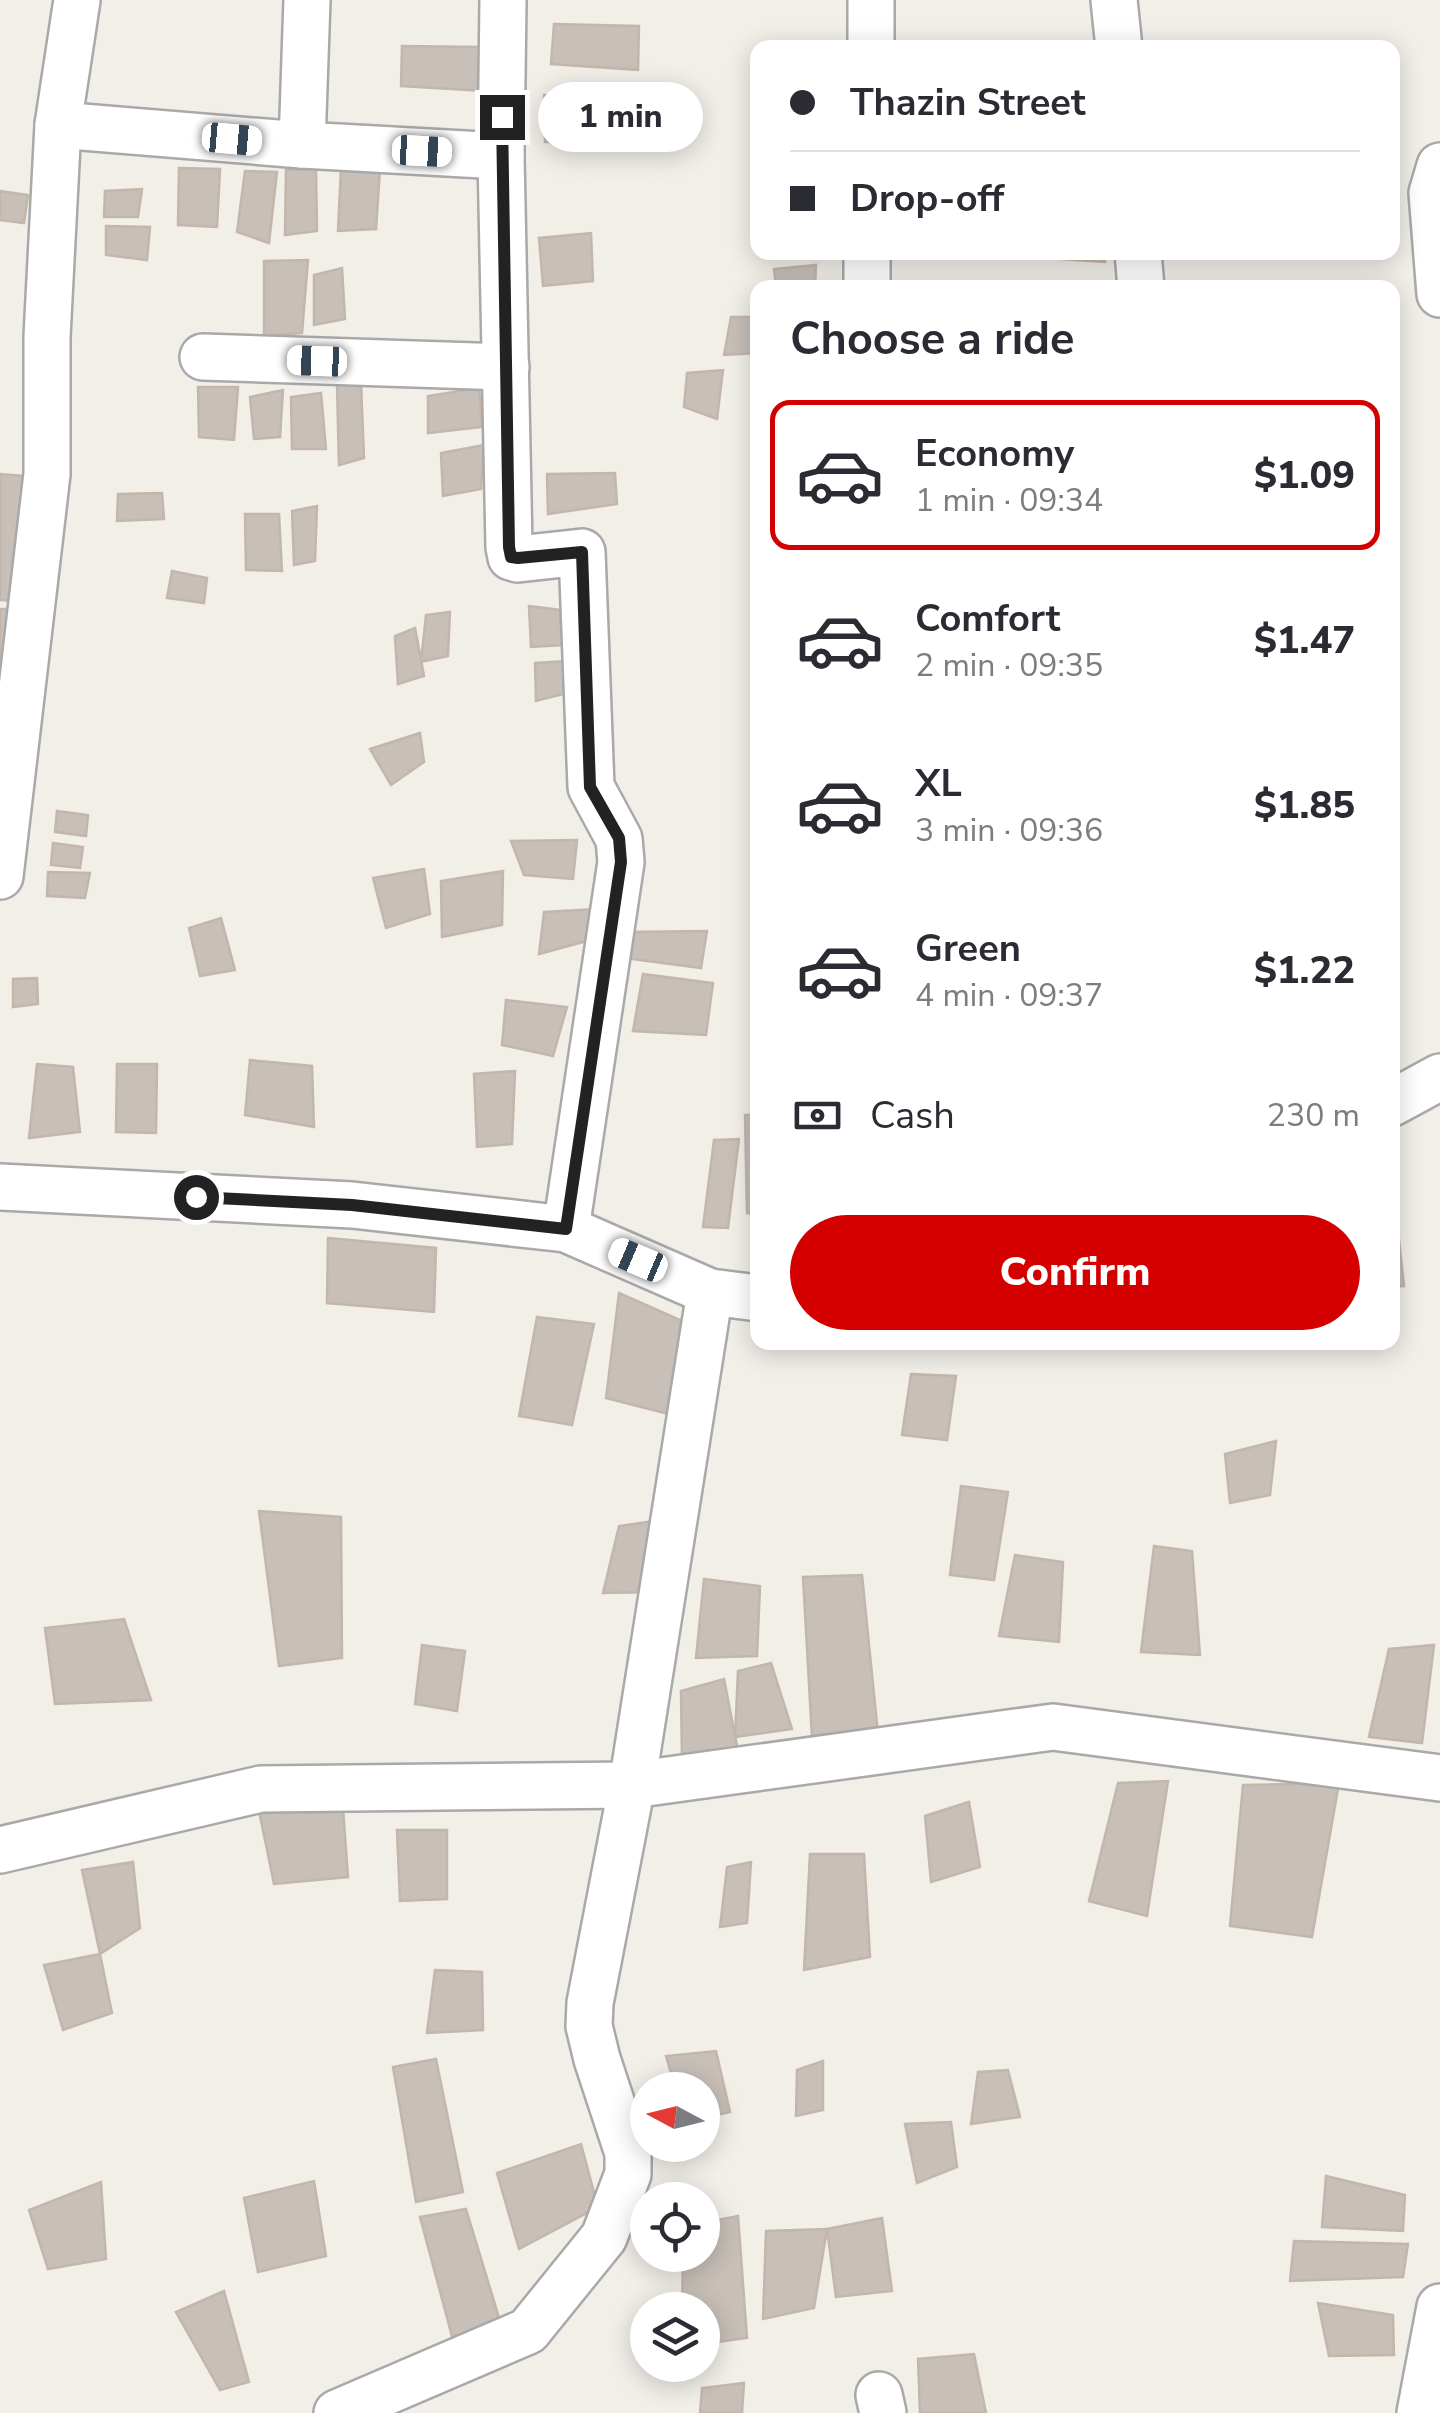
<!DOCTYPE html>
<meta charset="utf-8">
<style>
:root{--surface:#fff;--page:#f7f7f7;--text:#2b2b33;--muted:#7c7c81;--line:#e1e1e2;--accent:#d40000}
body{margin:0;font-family:"Nunito Sans",sans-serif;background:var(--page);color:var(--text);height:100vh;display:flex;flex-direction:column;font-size:38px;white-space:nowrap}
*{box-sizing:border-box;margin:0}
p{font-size:32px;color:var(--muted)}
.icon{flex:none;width:55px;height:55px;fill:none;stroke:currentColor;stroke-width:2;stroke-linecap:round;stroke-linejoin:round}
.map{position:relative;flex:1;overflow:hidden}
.side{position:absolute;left:750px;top:280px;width:650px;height:1070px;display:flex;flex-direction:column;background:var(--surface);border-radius:20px;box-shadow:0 5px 25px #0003}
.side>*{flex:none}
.banner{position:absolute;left:750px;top:40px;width:650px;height:220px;border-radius:20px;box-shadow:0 5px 25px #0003;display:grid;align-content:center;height:220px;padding:0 40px;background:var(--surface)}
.needle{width:65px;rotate:277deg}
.buttons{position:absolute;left:630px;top:2072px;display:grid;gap:20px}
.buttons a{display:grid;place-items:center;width:90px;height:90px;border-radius:50%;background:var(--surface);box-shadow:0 5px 25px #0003;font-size:50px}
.end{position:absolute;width:45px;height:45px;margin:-22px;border:12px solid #222;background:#fff;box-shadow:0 0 0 5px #fff}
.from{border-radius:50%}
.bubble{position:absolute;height:70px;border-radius:35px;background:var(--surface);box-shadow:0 5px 25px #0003;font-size:32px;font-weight:800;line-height:70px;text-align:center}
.car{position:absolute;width:30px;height:60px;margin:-30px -15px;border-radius:12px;box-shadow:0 0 8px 2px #0007;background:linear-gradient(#fff 24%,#345 0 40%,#fff 0 76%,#345 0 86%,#fff 0)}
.banner b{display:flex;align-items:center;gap:35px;height:95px;font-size:38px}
.banner b+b{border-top:2px solid var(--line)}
.banner i{width:25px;height:25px;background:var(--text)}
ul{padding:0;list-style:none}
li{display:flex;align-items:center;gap:30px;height:150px;margin:0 20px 15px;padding:0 20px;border:5px solid transparent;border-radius:20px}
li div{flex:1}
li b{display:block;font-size:38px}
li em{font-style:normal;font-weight:800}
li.selected{border-color:var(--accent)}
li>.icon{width:90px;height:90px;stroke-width:1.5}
h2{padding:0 40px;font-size:45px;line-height:120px}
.pay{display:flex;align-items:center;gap:25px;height:110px;padding:0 40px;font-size:38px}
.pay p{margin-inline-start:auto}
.primary-button{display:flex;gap:20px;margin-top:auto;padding:20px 40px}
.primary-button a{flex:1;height:115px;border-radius:60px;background:var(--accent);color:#fff;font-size:40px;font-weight:800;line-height:115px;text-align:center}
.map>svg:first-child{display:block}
.building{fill:#c7bfb8;stroke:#c4b6ab;stroke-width:2.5}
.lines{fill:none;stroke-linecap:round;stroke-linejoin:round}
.minor-casing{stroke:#a9a9a9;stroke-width:50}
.minor{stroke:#fff;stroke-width:45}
.route{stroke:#222;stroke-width:12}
</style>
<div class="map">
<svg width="1440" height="2413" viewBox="0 0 1440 2413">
<rect width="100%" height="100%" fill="#f2efe9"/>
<g class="building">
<path d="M554 24 639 26 638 70 551 64Z"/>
<path d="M402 46 484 47V91L401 86Z"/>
<path d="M544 95 614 98 602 142H545Z"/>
<path d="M179 168 220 169 217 227 178 225Z"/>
<path d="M316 169 317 231 285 235 286 170Z"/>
<path d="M341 169H380L376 229 338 231Z"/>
<path d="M245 171 277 172 269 243 237 232Z"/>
<path d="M142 189 138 217H104L105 191Z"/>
<path d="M0 191 28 195 24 223 0 220Z"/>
<path d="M106 226 150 227 147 260 106 255Z"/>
<path d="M591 233 593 281 543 286 539 238Z"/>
<path d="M1063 252H1105V262L1062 259Z"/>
<path d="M308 260 302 333 264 336V261Z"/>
<path d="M816 265 815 288H776L774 269Z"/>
<path d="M342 268 345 319 314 325V275Z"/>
<path d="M731 317H758V353L724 355Z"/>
<path d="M723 370 717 419 684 407 687 373Z"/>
<path d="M758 381V423L755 424V382Z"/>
<path d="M361 383 364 458 339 465 337 384Z"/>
<path d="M198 387H238L234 440 199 437Z"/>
<path d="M479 388 482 427 428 433V396Z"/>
<path d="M283 390 280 437 254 439 250 397Z"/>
<path d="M321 393 326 449H292L291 397Z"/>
<path d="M484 445 481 489 443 496 441 453Z"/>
<path d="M615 473 617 504 548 514 547 474Z"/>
<path d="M0 474 34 477 27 602 0 600Z"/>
<path d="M162 493 164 519 117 521 118 494Z"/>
<path d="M317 506 315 561 294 565 292 511Z"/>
<path d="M245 514H279L282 571 246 570Z"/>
<path d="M172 571 207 578 204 603 167 598Z"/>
<path d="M529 606 562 610 563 645 531 647Z"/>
<path d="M0 609H18L17 666H0Z"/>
<path d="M450 612 448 656 421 662 426 615Z"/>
<path d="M415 628 424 676 398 684 395 636Z"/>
<path d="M567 661 571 692 536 701 535 663Z"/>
<path d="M420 733 424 762 391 785 370 749Z"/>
<path d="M57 811 88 815 86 836 55 832Z"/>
<path d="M577 840 573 879 524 875 511 841Z"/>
<path d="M53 843 83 847 80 868 51 865Z"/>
<path d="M424 869 430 914 386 928 373 878Z"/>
<path d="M503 871 502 925 442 937 441 881Z"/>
<path d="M48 872 90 873 85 898 47 896Z"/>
<path d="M596 909 587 941 539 954 544 912Z"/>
<path d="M221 918 235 970 200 976 189 928Z"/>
<path d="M707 931 701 968 624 958 627 932Z"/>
<path d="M643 974 713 983 706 1035 633 1031Z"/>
<path d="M37 978 38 1004 13 1007V979Z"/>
<path d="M506 1000 567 1007 553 1056 502 1045Z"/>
<path d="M250 1060 312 1066 314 1127 245 1115Z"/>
<path d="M37 1064 73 1067 80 1132 29 1138Z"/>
<path d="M117 1064H157L156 1133 116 1132Z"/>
<path d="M515 1071 512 1144 477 1147 474 1074Z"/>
<path d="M745 1115H758V1214L747 1213Z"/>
<path d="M739 1139 728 1228 703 1227 714 1140Z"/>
<path d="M1392 1212H1396L1404 1286 1392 1287Z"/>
<path d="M328 1238 436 1248 434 1312 327 1303Z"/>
<path d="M619 1293 689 1324 676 1416 606 1398Z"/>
<path d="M537 1317 594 1324 572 1425 519 1416Z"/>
<path d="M911 1374 956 1376 947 1440 902 1435Z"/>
<path d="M1276 1441 1270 1495 1230 1503 1225 1454Z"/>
<path d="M961 1486 1008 1492 994 1580 950 1575Z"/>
<path d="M259 1511 341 1517 342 1658 279 1666Z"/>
<path d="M661 1520 659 1592 603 1593 619 1526Z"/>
<path d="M1154 1546 1192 1551 1200 1655 1141 1652Z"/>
<path d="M1015 1555 1063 1562 1059 1642 999 1636Z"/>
<path d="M862 1575 879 1744 812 1737 803 1577Z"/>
<path d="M704 1579 760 1586 757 1656 696 1658Z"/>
<path d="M124 1619 151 1700 55 1704 45 1628Z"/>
<path d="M422 1645 465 1651 457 1711 415 1704Z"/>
<path d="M1434 1645 1422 1743 1369 1737 1389 1649Z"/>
<path d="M771 1663 792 1729 735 1737 738 1671Z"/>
<path d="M724 1679 738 1751 682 1761 681 1691Z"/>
<path d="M1168 1781 1147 1916 1089 1901 1118 1783Z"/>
<path d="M1339 1783 1312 1937 1230 1926 1243 1785Z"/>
<path d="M969 1802 980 1867 931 1882 925 1816Z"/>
<path d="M343 1808 348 1877 274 1884 259 1811Z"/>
<path d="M397 1830H447V1899L400 1901Z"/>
<path d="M810 1854H864L870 1957 804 1970Z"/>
<path d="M133 1862 140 1928 100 1954 82 1870Z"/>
<path d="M751 1862 747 1923 720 1927 727 1867Z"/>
<path d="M100 1954 112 2013 63 2030 44 1965Z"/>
<path d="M435 1970 482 1972 483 2030 427 2033Z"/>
<path d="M716 2051 730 2112 702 2118V2090H676L666 2056Z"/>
<path d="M436 2059 463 2192 416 2202 393 2067Z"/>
<path d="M823 2061V2110L796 2116 797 2070Z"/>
<path d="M1008 2070 1020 2117 971 2124 978 2072Z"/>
<path d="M951 2122 957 2167 917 2183 905 2124Z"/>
<path d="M581 2144 598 2207 519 2249 497 2173Z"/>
<path d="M1326 2176 1405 2195 1403 2231 1322 2227Z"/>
<path d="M314 2181 326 2256 258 2272 244 2198Z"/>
<path d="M101 2182 106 2259 48 2269 29 2210Z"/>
<path d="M466 2209 500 2321 453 2340 420 2217Z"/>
<path d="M738 2216 747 2338 702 2344V2310H682L683 2255H702V2223Z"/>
<path d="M882 2218 892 2291 836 2297 827 2229Z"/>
<path d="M827 2229 814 2308 763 2319 766 2231Z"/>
<path d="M1294 2241 1408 2244 1403 2277 1290 2281Z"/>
<path d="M224 2291 249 2382 220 2390 176 2312Z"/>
<path d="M1318 2303 1393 2315 1394 2355 1329 2356Z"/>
<path d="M974 2354 986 2413H920L918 2359Z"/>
<path d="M744 2383 742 2413H700L702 2388Z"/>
</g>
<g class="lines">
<g class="minor-casing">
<g id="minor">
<path d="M503 0 501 156 509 547 511 557 518 559 582 552 591 787 619 839 621 862 566 1229"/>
<path d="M1114 0 1119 48"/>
<path d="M871 48V0"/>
<path d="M58 125 302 145 501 156"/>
<path d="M302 145 307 0"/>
<path d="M1440 166 1432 193 1440 294"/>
<path d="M1138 252 1141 288"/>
<path d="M867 288V252"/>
<path d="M203 357 506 367"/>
<path d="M0 876 47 474V337L58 125 77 0"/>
<path d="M1392 1103 1440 1077"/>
<path d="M0 1187 352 1205 566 1229 710 1292 758 1298"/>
<path d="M0 1850 261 1789 632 1785 1053 1727 1440 1778"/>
<path d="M879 2395 883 2413"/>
<path d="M337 2413 528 2331 604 2237 628 2174V2153L597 2059 589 2026 590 2003 632 1785 710 1292"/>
<path d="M1420 2413 1440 2307"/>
</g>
</g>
<use href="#minor" class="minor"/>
</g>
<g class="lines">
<path class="route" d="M196 1197 352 1205 566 1229 621 862 619 838 590 787 582 552 518 558 511 557 509 547 502 117"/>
</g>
</svg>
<div class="buttons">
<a><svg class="needle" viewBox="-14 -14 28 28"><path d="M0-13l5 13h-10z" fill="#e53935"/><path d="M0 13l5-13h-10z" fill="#7c7c81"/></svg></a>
<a><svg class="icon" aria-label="locate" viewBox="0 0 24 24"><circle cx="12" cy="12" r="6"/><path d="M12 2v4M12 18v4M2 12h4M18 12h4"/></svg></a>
<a><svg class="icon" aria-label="layers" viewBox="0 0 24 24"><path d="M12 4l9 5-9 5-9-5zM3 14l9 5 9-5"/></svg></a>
</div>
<i class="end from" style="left:196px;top:1197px"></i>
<i class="end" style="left:502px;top:117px"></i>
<div class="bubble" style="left:538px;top:82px;width:165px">1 min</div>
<i class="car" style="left:232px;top:139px;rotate:95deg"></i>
<i class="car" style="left:422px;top:151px;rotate:93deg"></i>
<i class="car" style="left:317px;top:361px;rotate:272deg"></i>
<i class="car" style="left:638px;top:1260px;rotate:293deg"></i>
<div class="banner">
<b><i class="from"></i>Thazin Street</b>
<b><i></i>Drop-off</b>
</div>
<section class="side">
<h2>Choose a ride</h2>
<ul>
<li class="selected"><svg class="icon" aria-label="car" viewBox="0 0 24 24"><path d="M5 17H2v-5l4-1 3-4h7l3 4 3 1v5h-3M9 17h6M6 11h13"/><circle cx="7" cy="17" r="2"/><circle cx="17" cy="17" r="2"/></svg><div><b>Economy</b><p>1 min · 09:34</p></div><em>$1.09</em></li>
<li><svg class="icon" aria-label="car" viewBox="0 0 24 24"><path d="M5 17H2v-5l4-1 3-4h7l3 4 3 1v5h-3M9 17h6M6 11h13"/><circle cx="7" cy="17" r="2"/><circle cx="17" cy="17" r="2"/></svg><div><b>Comfort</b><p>2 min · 09:35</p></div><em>$1.47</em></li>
<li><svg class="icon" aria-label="car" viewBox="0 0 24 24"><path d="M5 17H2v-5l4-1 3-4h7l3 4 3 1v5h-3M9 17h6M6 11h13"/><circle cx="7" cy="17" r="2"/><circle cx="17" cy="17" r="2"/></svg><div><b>XL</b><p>3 min · 09:36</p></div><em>$1.85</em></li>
<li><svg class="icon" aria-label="car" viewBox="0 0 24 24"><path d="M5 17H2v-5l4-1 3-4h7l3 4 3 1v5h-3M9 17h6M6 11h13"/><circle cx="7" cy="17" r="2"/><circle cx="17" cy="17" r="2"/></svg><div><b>Green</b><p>4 min · 09:37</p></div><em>$1.22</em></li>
</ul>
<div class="pay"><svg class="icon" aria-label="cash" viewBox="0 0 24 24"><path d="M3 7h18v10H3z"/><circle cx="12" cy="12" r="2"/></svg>Cash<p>230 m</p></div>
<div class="primary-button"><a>Confirm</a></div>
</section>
</div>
